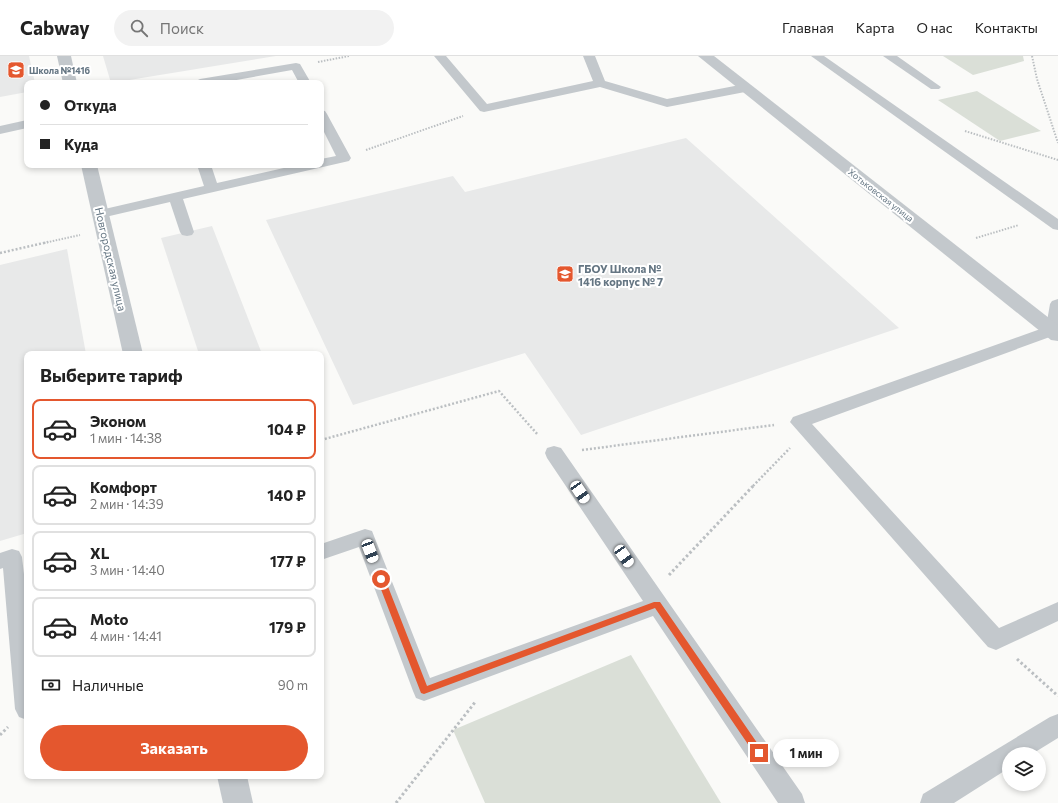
<!DOCTYPE html>
<html lang="ru">
<meta charset="utf-8">
<style>
:root{--surface:#fff;--page:#f2f2f2;--text:#222;--muted:#767676;--line:#e0e0e0;--accent:#e4572e}
body{margin:0;font-family:Commissioner,sans-serif;background:var(--page);color:var(--text);height:100vh;display:flex;flex-direction:column;font-size:15px;white-space:nowrap}
*{box-sizing:border-box;margin:0}
p{font-size:13px;color:var(--muted)}
.icon{flex:none;width:22px;height:22px;fill:none;stroke:currentColor;stroke-width:2;stroke-linecap:round;stroke-linejoin:round}
.map{position:relative;flex:1;overflow:hidden}
.panel{position:absolute;left:24px;top:295px;width:300px;height:428px;display:flex;flex-direction:column;background:var(--surface);border-radius:8px;box-shadow:0 2px 6px #0003}
.panel>*{flex:none}
.hud{position:absolute;left:24px;top:24px;width:300px;height:88px;border-radius:8px;box-shadow:0 2px 6px #0003;display:grid;align-content:center;height:88px;padding:0 16px;background:var(--surface)}
.fabs{position:absolute;left:1002px;top:691px;display:grid;gap:8px}
.fabs a{display:grid;place-items:center;width:44px;height:44px;border-radius:50%;background:var(--surface);box-shadow:0 2px 6px #0003;font-size:20px}
.end{position:absolute;width:18px;height:18px;margin:-9px;border:5px solid #e4572e;background:#fff;box-shadow:0 0 0 2px #fff}
.from{border-radius:50%}
.bubble{position:absolute;height:28px;border-radius:14px;background:var(--surface);box-shadow:0 2px 6px #0003;font-size:13px;font-weight:700;line-height:28px;text-align:center}
.car{position:absolute;width:12px;height:24px;margin:-12px -6px;border-radius:5px;box-shadow:0 0 3px 1px #0007;background:linear-gradient(#fff 24%,#345 0 40%,#fff 0 76%,#345 0 86%,#fff 0)}
.hud b{display:flex;align-items:center;gap:14px;height:38px;font-size:15px}
.hud b+b{border-top:1px solid var(--line)}
.hud i{width:10px;height:10px;background:var(--text)}
ul{padding:0;list-style:none}
li{display:flex;align-items:center;gap:12px;height:60px;margin:0 8px 6px;padding:0 8px;border:2px solid var(--line);border-radius:8px}
li div{flex:1}
li b{display:block;font-size:15px}
li em{font-style:normal;font-weight:700}
li.active{border-color:var(--accent)}
li>.icon{width:36px;height:36px;stroke-width:1.5}
h2{padding:0 16px;font-size:18px;line-height:48px}
.pay{display:flex;align-items:center;gap:10px;height:44px;padding:0 16px;font-size:15px}
.pay p{margin-inline-start:auto}
.button{display:flex;gap:8px;margin-top:auto;padding:8px 16px}
.button a{flex:1;height:46px;border-radius:24px;background:var(--accent);color:#fff;font-size:16px;font-weight:700;line-height:46px;text-align:center}
header{display:flex;align-items:center;gap:24px;box-sizing:border-box;height:56px;padding:0 20px;background:var(--surface);border-bottom:1px solid var(--line)}
header strong{font-size:19px}
nav{display:flex;gap:22px;margin-inline-start:auto;font-size:14px}
.search{width:280px;height:36px;background:var(--page);display:flex;align-items:center;gap:10px;box-sizing:border-box;padding:0 14px;border-radius:22px;color:var(--muted);font-size:15px}
.map>svg:first-child{display:block}
.built{fill:#e8e9e9}
.green{fill:#dadfd7}
.lines{fill:none;stroke-linecap:round;stroke-linejoin:round}
.path-far2{stroke:#bbbfc2;stroke-width:2;stroke-dasharray:1.5 1.5;stroke-linecap:butt}
.path-far1{stroke:#bbbfc2;stroke-width:2.5;stroke-dasharray:2 2;stroke-linecap:butt}
.path{stroke:#bbbfc2;stroke-width:3;stroke-dasharray:2.5 2.5;stroke-linecap:butt}
.lane{fill:#c3c8cc;fill-rule:evenodd}
.street{fill:#c3c8cc;fill-rule:evenodd}
.route{fill:#e4572e}
.labels{text-anchor:middle;dominant-baseline:central;stroke-width:4;stroke-linejoin:round;paint-order:stroke}
.far-poi-label{font-size:9px;font-weight:bold;fill:#657683;stroke:#fff;text-anchor:start}
.far-street-label{font-size:9px;fill:#657683;stroke:#fff}
.street-label{font-size:11px;fill:#657683;stroke:#fff}
.poi-label{font-size:11px;font-weight:bold;fill:#657683;stroke:#fff;text-anchor:start}
</style>
<header>
<strong>Cabway</strong>
<div class="search"><svg class="icon" aria-label="search" viewBox="0 0 24 24"><circle cx="10" cy="10" r="6"/><path d="M15 15l6 6"/></svg>Поиск</div>
<nav><a>Главная</a><a>Карта</a><a>О нас</a><a>Контакты</a></nav>
</header>
<div class="map">
<svg width="1058" height="747" viewBox="0 0 1058 747">
<rect width="100%" height="100%" fill="#fafaf8"/>
<g class="built">
<path d="M0 0H29L35 27H27V36L0 41Z"/>
<path d="M103 0H276L111 27Z"/>
<path d="M686 82 899 272 581 379 525 297 353 349 266 164 453 120 465 136Z"/>
<path d="M212 170 262 298H199L161 182Z"/>
<path d="M67 193 86 298H27V477L0 485V209Z"/>
</g>
<g class="green">
<path d="M943 0H1023L1024 5 973 19Z"/>
<path d="M977 35 1041 75 1000 85 938 44Z"/>
<path d="M631 599 721 747H485L453 674Z"/>
</g>
<g class="lines">
<g class="path-far2">
<path d="M1032 0 1037 23 1058 87"/>
<path d="M318 6 349 0"/>
<path d="M965 75 1058 104"/>
<path d="M366 94 463 60"/>
<path d="M976 182 1019 169"/>
<path d="M44 187 80 179"/>
</g>
<g class="path-far1">
<path d="M0 197 48 186"/>
<path d="M321 384 499 335 538 379"/>
<path d="M582 394 774 369"/>
<path d="M753 430 790 392"/>
</g>
<g class="path">
<path d="M669 519 754 429"/>
<path d="M1017 603 1058 640"/>
<path d="M0 679 8 671"/>
<path d="M396 747 476 645"/>
</g>
<g class="lane">
<path d="M434 0H446L487 48 593 25 583 0H595L605 25 667 43 745 28 749 30 751 32 749 34 745 36 667 51 600 31 484 56 480 55Z"/>
<path d="M811 0H824L1058 163V174L1053 173Z"/>
<path d="M883 0H897L941 31 939 33H931Z"/>
<path d="M296 7 300 8 311 27H299L292 14 220 27H194L196 25 200 23Z"/>
<path d="M321 54 325 55 327 58 351 102 349 105 183 143 194 176 192 179 187 180 182 179 180 176 170 146 101 162 96 161 94 158 96 155 204 130 197 109H211L217 127 297 109H321V103L336 100 321 70Z"/>
<path d="M27 64V72L0 78V70Z"/>
<path d="M1058 243V278L812 368 999 572 1058 546V565L996 594 988 591 790 366 793 361 1046 271 1050 248 1052 245Z"/>
<path d="M554 390 561 392 802 738 805 747H778L653 560 424 645 416 642 413 635 359 491 321 504V488L365 473 372 475 430 622 643 545 547 402 545 397 547 392Z"/>
<path d="M12 493 19 495 22 501 27 544V664L19 661 15 653 3 512 0 513V497Z"/>
<path d="M1058 658V682L1032 698H1009V712L954 747H920L923 738 1050 661Z"/>
</g>
<g class="street">
<path d="M57 0H71L77 27H63Z"/>
<path d="M698 0H714L1058 269V285L1051 284Z"/>
<path d="M81 109H97L143 298H123Z"/>
<path d="M217 720H247L253 747H223Z"/>
</g>
</g>
<path class="route" d="M381 520 385 523 427 630 654 546H660L762 694 763 697 762 700 759 702 756 700 655 552 424 638 421 637 377 523Z"/>
<defs>
<g id="school-square" transform="scale(0.9)"><rect x="-9" y="-9" width="18" height="18" rx="4" fill="#e4572e" stroke="#fff"/><path d="M0-5L7-2L0 1L-7-2ZM-4 1L0 2.5L4 1V4Q0 6-4 4Z" fill="#fff"/></g>
</defs>
<g fill-rule="evenodd">
<use href="#school-square" x="16" y="14"/>
<use href="#school-square" x="565" y="218"/>
</g>
<g class="labels">
<g class="far-poi-label">
<text x="29" y="14">Школа №1416</text>
</g>
<g class="far-street-label">
<text transform="translate(881 139) rotate(38)">Хотьковская улица</text>
</g>
<g class="street-label">
<text transform="translate(111 203) rotate(77)">Новгородская улица</text>
</g>
<g class="poi-label">
<text x="578" y="212">ГБОУ Школа №<tspan x="578" dy="13">1416 корпус № 7</tspan></text>
</g>
</g>
</svg>
<div class="fabs">
<a><svg class="icon" aria-label="layers" viewBox="0 0 24 24"><path d="M12 4l9 5-9 5-9-5zM3 14l9 5 9-5"/></svg></a>
</div>
<i class="end from" style="left:381px;top:523px"></i>
<i class="end" style="left:759px;top:697px"></i>
<div class="bubble" style="left:773px;top:683px;width:66px">1 мин</div>
<i class="car" style="left:580px;top:436px;rotate:146deg"></i>
<i class="car" style="left:370px;top:495px;rotate:159deg"></i>
<i class="car" style="left:624px;top:500px;rotate:145deg"></i>
<div class="hud">
<b><i class="from"></i>Откуда</b>
<b><i></i>Куда</b>
</div>
<section class="panel">
<h2>Выберите тариф</h2>
<ul>
<li class="active"><svg class="icon" aria-label="car" viewBox="0 0 24 24"><path d="M5 17H2v-5l4-1 3-4h7l3 4 3 1v5h-3M9 17h6M6 11h13"/><circle cx="7" cy="17" r="2"/><circle cx="17" cy="17" r="2"/></svg><div><b>Эконом</b><p>1 мин · 14:38</p></div><em>104 ₽</em></li>
<li><svg class="icon" aria-label="car" viewBox="0 0 24 24"><path d="M5 17H2v-5l4-1 3-4h7l3 4 3 1v5h-3M9 17h6M6 11h13"/><circle cx="7" cy="17" r="2"/><circle cx="17" cy="17" r="2"/></svg><div><b>Комфорт</b><p>2 мин · 14:39</p></div><em>140 ₽</em></li>
<li><svg class="icon" aria-label="car" viewBox="0 0 24 24"><path d="M5 17H2v-5l4-1 3-4h7l3 4 3 1v5h-3M9 17h6M6 11h13"/><circle cx="7" cy="17" r="2"/><circle cx="17" cy="17" r="2"/></svg><div><b>XL</b><p>3 мин · 14:40</p></div><em>177 ₽</em></li>
<li><svg class="icon" aria-label="car" viewBox="0 0 24 24"><path d="M5 17H2v-5l4-1 3-4h7l3 4 3 1v5h-3M9 17h6M6 11h13"/><circle cx="7" cy="17" r="2"/><circle cx="17" cy="17" r="2"/></svg><div><b>Moto</b><p>4 мин · 14:41</p></div><em>179 ₽</em></li>
</ul>
<div class="pay"><svg class="icon" aria-label="cash" viewBox="0 0 24 24"><path d="M3 7h18v10H3z"/><circle cx="12" cy="12" r="2"/></svg>Наличные<p>90 m</p></div>
<div class="button"><a>Заказать</a></div>
</section>
</div>
